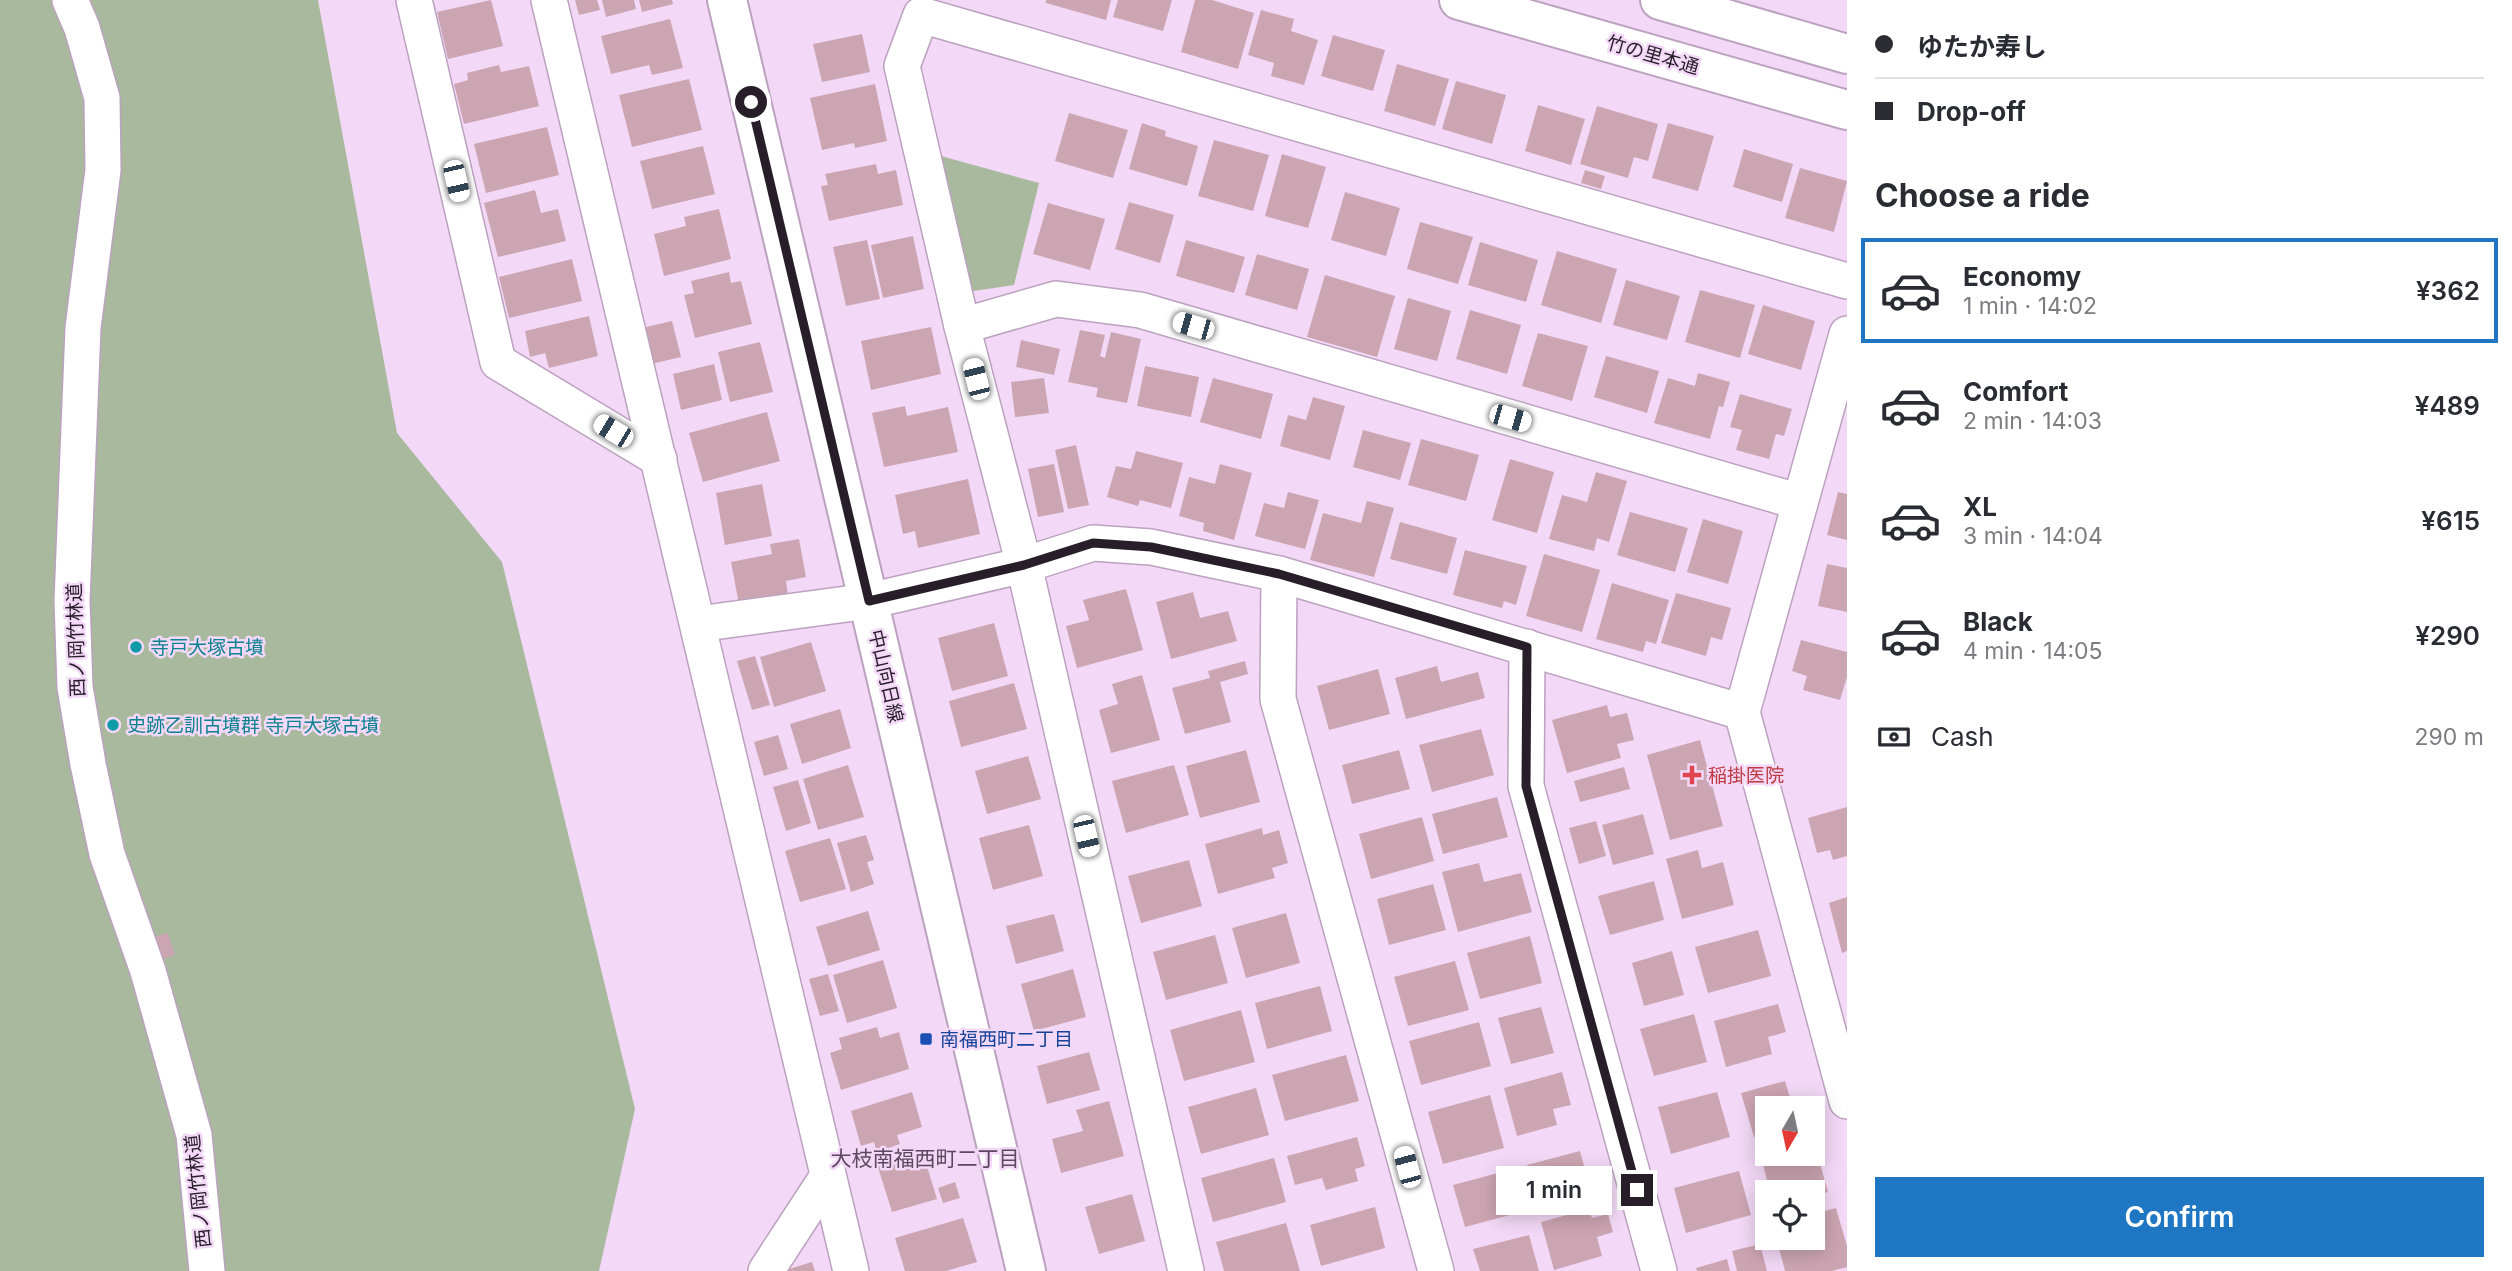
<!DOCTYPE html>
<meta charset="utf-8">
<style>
:root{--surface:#fff;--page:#f7f7f7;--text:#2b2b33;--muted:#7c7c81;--line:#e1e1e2;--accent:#1f76c3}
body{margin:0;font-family:Inter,"Noto Sans JP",sans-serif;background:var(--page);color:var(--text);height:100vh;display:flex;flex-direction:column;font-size:26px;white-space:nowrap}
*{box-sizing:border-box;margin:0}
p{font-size:23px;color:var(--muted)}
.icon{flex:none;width:38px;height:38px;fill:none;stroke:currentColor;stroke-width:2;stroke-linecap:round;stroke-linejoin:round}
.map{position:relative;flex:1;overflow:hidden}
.side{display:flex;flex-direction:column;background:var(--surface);width:665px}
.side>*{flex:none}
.banner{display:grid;align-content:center;height:154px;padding:0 28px;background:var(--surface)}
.needle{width:46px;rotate:189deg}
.tools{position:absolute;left:1755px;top:1096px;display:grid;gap:14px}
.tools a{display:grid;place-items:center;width:70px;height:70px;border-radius:0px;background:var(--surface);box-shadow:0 4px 18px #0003;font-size:35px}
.end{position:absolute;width:32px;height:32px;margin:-16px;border:9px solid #271e29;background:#fff;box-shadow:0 0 0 4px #fff}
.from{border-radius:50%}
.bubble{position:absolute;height:49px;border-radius:0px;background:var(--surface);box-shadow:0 4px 18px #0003;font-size:23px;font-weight:600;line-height:49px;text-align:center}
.car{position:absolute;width:21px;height:42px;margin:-21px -10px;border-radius:9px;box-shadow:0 0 5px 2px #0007;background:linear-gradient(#fff 24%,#345 0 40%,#fff 0 76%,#345 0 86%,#fff 0)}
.banner b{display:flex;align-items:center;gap:24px;height:66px;font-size:26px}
.banner b+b{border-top:2px solid var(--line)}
.banner i{width:18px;height:18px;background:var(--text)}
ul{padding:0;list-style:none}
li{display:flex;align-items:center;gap:21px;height:105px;margin:0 14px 10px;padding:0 14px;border:4px solid transparent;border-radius:0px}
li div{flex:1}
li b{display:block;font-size:26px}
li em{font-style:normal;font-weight:600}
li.selected{border-color:var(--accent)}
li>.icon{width:63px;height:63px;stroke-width:1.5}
h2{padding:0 28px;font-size:32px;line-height:84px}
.pay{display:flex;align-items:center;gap:18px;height:77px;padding:0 28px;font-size:26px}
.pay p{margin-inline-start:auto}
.action{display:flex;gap:14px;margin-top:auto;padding:14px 28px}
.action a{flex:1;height:80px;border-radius:0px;background:var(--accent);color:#fff;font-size:28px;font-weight:600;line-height:80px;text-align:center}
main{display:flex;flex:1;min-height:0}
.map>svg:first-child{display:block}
.green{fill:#a8b99e}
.building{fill:#cca5b2}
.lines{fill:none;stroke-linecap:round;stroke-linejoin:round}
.street-casing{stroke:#bba2be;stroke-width:38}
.secondary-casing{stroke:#bba2be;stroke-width:42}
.street{stroke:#fff;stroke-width:35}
.secondary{stroke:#fff;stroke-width:38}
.route{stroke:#271e29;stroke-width:9}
.culture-dot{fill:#0f9aa8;stroke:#f3d9f7;stroke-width:2.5}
.health-dot{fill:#e0444e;stroke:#f3d9f7;stroke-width:2.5}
.transit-dot{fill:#1a4fb4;stroke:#f3d9f7;stroke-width:2.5}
.labels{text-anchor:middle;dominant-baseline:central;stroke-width:5;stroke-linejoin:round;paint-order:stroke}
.street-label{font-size:19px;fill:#271e29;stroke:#f3d9f7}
.culture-label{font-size:19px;fill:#0d838f;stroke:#f3d9f7;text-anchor:start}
.health-label{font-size:19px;fill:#be3a42;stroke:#f3d9f7;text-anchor:start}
.transit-label{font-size:19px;fill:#164399;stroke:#f3d9f7;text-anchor:start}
.neighbourhood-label{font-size:21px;fill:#5d4761;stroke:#f3d9f7}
</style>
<main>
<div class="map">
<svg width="1847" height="1271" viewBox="0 0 1847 1271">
<rect width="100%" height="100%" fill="#f3d9f7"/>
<g class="green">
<path d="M0 0H318L397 433 502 562 635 1109 599 1271H0Z"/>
<path d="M941 156 1039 183 1014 285 967 292Z"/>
</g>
<g class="building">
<path d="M491 0 503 46 448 59 437 12Z"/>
<path d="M575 0H597L600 10 579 15Z"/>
<path d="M602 0H634L636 9 606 17Z"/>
<path d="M639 0H672L673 4 642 12Z"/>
<path d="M1046 0H1111L1106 20 1046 3Z"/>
<path d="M1118 0H1172L1163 31 1113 17Z"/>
<path d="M1195 0H1212L1254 13 1238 69 1181 52Z"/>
<path d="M1261 10 1294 19 1291 31 1318 40 1304 85 1271 76 1274 63 1248 55Z"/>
<path d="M670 19 683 68 652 75 649 65 611 74 601 36Z"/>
<path d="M862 34 870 72 822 82 813 44Z"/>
<path d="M1333 35 1385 50 1373 91 1321 76Z"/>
<path d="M1397 64 1449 79 1435 126 1384 111Z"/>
<path d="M499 65 501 72 529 66 539 106 464 124 454 84 468 80 467 73Z"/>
<path d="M689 79 702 130 632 147 619 95Z"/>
<path d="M1456 81 1506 95 1492 144 1442 129Z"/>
<path d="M875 84 887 141 855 148 854 143 822 150 810 98Z"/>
<path d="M1538 105 1585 119 1571 165 1525 151Z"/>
<path d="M1597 106 1658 124 1648 161 1634 157 1628 178 1580 164Z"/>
<path d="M1069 113 1128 130 1113 178 1055 161Z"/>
<path d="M1142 123 1166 131 1165 136 1198 146 1187 186 1129 169Z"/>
<path d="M1668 123 1714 136 1698 191 1652 178Z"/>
<path d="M547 127 559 175 486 193 474 144Z"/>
<path d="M1214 140 1269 155 1253 211 1198 196Z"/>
<path d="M703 146 715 194 652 209 640 161Z"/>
<path d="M1744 149 1793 164 1782 202 1733 187Z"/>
<path d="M1282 154 1326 167 1308 228 1265 216Z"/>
<path d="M876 164 878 174 896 170 903 205 829 221 821 186 828 185 825 174Z"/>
<path d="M1800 168 1847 181 1834 232 1785 218Z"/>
<path d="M1585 170 1605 176 1601 189 1581 183Z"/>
<path d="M535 190 541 213 558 209 566 241 498 257 484 203Z"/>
<path d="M1345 192 1400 208 1386 256 1331 240Z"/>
<path d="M1129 202 1174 215 1160 263 1115 249Z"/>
<path d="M1048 203 1105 219 1090 270 1033 254Z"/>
<path d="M719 209 731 259 664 276 654 234 686 226 684 217Z"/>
<path d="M1420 222 1473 237 1458 284 1407 269Z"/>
<path d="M913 236 924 289 883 298 871 245Z"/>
<path d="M867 240 880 299 846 306 833 247Z"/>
<path d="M1186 240 1245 257 1234 293 1176 276Z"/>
<path d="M1480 242 1538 260 1526 302 1468 285Z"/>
<path d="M1557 251 1617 269 1601 323 1541 305Z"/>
<path d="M1257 254 1309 269 1297 310 1245 295Z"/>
<path d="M572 259 582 301 509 318 499 277Z"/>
<path d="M729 272 731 283 741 281 752 324 695 338 684 295 694 293 691 281Z"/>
<path d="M1325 275 1395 296 1377 357 1307 337Z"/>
<path d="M1626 280 1680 296 1667 340 1613 325Z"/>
<path d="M1700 290 1755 305 1740 358 1685 342Z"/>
<path d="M1408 298 1451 311 1437 361 1394 349Z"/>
<path d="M1763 305 1815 321 1801 370 1748 354Z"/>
<path d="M1470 310 1521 325 1507 374 1456 359Z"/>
<path d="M589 316 598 356 549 368 545 353 530 357 525 331Z"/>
<path d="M672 321 681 357 651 364 642 328Z"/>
<path d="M931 327 941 374 871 390 861 341Z"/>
<path d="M1080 330 1105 335 1100 356 1105 358 1111 332 1141 339 1127 403 1096 397 1098 388 1068 382Z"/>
<path d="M1538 333 1588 346 1572 401 1522 386Z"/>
<path d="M1021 340 1060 349 1054 375 1016 367Z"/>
<path d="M760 342 773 392 730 402 718 352Z"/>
<path d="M1606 356 1659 371 1647 413 1594 397Z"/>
<path d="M714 364 722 400 681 410 673 374Z"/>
<path d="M1145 366 1199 377 1191 417 1137 406Z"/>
<path d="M1698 373 1730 382 1723 407 1719 406 1710 439 1654 423 1668 378 1695 386Z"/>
<path d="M1044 378 1049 413 1015 417 1011 382Z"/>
<path d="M1213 378 1273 394 1261 439 1200 422Z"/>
<path d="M1740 394 1792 409 1784 436 1776 434 1769 459 1736 450 1742 430 1730 427Z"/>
<path d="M1313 397 1345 406 1330 460 1280 446 1288 415 1306 420Z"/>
<path d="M905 406 907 416 948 407 958 452 884 467 872 413Z"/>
<path d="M767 412 780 461 703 482 689 433Z"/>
<path d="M1363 430 1411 443 1400 480 1353 467Z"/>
<path d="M1421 439 1479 455 1466 501 1408 485Z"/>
<path d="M1076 445 1089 505 1068 509 1055 450Z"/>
<path d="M1136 451 1183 463 1171 508 1140 500 1138 506 1107 497 1116 466 1131 469Z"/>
<path d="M1510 459 1554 472 1537 533 1492 520Z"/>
<path d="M1054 464 1064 512 1038 517 1028 469Z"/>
<path d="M1220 464 1252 473 1234 540 1203 531 1204 523 1179 516 1189 477 1215 484Z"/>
<path d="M1596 472 1627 481 1609 542 1597 538 1594 551 1549 539 1562 495 1587 502Z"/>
<path d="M968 479 980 534 918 548 915 531 903 534 895 495Z"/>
<path d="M762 484 772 536 725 545 716 493Z"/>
<path d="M1288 492 1319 500 1305 549 1255 536 1264 503 1284 508Z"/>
<path d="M1838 492 1847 494V540L1827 535Z"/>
<path d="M1367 501 1394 508 1374 577 1310 560 1323 513 1361 523Z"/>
<path d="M1630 512 1688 528 1675 572 1617 555Z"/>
<path d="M1703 519 1743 531 1728 584 1687 572Z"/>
<path d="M1400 522 1457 538 1447 574 1390 559Z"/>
<path d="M799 539 806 577 786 581 788 595 739 604 731 562 772 554 770 544Z"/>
<path d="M1465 550 1527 566 1516 605 1504 601 1502 608 1453 595Z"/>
<path d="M1544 554 1600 570 1582 632 1526 616Z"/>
<path d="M1827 564 1847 568V612L1818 606Z"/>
<path d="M1612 583 1669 600 1656 644 1646 641 1643 652 1596 639Z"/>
<path d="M1126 589 1143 650 1077 668 1066 626 1089 620 1083 600Z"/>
<path d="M1193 592 1200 618 1228 611 1237 641 1171 659 1156 602Z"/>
<path d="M1676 593 1731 608 1722 640 1711 637 1706 656 1661 643Z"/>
<path d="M994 623 1008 676 952 691 938 638Z"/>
<path d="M1801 640 1847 652V677L1840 700 1803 690 1807 676 1792 671Z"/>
<path d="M811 642 826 691 774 707 760 657Z"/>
<path d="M755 656 770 705 752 710 737 661Z"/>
<path d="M1245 661 1248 674 1220 682 1231 722 1185 734 1172 688 1210 678 1208 671Z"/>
<path d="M1437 666 1441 682 1478 672 1485 698 1406 719 1395 678Z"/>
<path d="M1378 669 1390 714 1329 730 1317 686Z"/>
<path d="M1142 675 1160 740 1111 753 1099 710 1118 704 1112 684Z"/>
<path d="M1014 683 1027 729 961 747 949 701Z"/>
<path d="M1607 705 1610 717 1627 713 1634 740 1617 744 1621 758 1567 773 1552 720Z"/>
<path d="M840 709 851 748 802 764 790 724Z"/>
<path d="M1481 729 1494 775 1432 792 1419 745Z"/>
<path d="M778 735 788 769 764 776 754 742Z"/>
<path d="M1700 740 1723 826 1670 840 1647 755Z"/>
<path d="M1246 750 1260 802 1200 818 1186 766Z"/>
<path d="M1399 750 1410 789 1352 804 1342 765Z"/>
<path d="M1028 756 1041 799 987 814 975 771Z"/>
<path d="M848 765 864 817 818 830 803 779Z"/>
<path d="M1174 765 1189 815 1126 833 1112 781Z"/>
<path d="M1624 767 1630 789 1580 802 1574 781Z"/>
<path d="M798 780 811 823 786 831 773 787Z"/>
<path d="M1497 797 1508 837 1443 854 1432 814Z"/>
<path d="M1847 807V856L1833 860 1830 850 1817 853 1808 818Z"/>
<path d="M1643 814 1654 854 1613 865 1602 825Z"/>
<path d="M1422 817 1434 861 1371 879 1359 834Z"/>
<path d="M1596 821 1606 856 1579 864 1569 828Z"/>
<path d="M1029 825 1043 876 993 890 979 838Z"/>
<path d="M1262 828 1263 835 1279 830 1288 863 1272 868 1275 878 1218 894 1205 844Z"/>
<path d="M866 835 874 860 867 862 874 884 851 892 837 843Z"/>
<path d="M830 838 846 889 800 902 785 851Z"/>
<path d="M1698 850 1702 868 1723 862 1734 905 1682 919 1666 859Z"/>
<path d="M1189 860 1202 906 1141 923 1128 876Z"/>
<path d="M1479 863 1484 882 1521 873 1532 912 1458 932 1442 872Z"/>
<path d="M1654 881 1664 920 1610 935 1598 896Z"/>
<path d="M1433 884 1446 930 1389 945 1377 899Z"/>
<path d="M1847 897V951L1842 953 1829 903Z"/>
<path d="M868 911 880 950 828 966 816 927Z"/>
<path d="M1286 913 1300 963 1246 978 1232 928Z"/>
<path d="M1054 914 1064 951 1016 964 1006 926Z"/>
<path d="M1758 930 1771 976 1708 993 1695 947Z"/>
<path d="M168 933 175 955 155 962 148 939Z"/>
<path d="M1215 935 1228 983 1166 1000 1153 952Z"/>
<path d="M1530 936 1542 983 1480 999 1467 953Z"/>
<path d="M1672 951 1684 995 1644 1006 1632 963Z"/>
<path d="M883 960 897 1008 847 1023 833 975Z"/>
<path d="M1455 961 1469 1010 1408 1026 1394 977Z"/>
<path d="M1073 969 1086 1017 1034 1031 1021 984Z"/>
<path d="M828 974 839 1011 820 1016 809 979Z"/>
<path d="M1320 986 1332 1031 1267 1049 1255 1003Z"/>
<path d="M1778 1004 1786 1032 1768 1037 1772 1054 1726 1067 1714 1021Z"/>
<path d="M1541 1007 1554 1053 1511 1064 1498 1018Z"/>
<path d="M1241 1010 1255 1062 1184 1081 1170 1030Z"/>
<path d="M1694 1014 1707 1062 1654 1076 1640 1029Z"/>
<path d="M1479 1022 1491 1066 1421 1085 1409 1041Z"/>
<path d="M877 1027 880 1038 899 1032 909 1069 841 1090 830 1053 842 1049 839 1038Z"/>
<path d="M1089 1052 1100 1090 1047 1104 1037 1066Z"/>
<path d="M1346 1055 1359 1101 1285 1121 1272 1075Z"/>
<path d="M1562 1072 1571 1105 1553 1109 1557 1125 1517 1136 1504 1088Z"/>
<path d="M1785 1081 1793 1108H1768V1133L1754 1137 1741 1093Z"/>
<path d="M1256 1088 1269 1135 1201 1154 1188 1107Z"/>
<path d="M912 1092 922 1127 897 1135 900 1144 877 1152 874 1142 861 1146 851 1111Z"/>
<path d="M1717 1092 1730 1137 1671 1154 1658 1107Z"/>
<path d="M1490 1095 1504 1148 1443 1164 1428 1112Z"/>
<path d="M1109 1101 1124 1156 1061 1173 1052 1139 1083 1131 1076 1110Z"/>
<path d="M1357 1137 1365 1166 1355 1169 1358 1181 1326 1190 1322 1178 1295 1185 1287 1156Z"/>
<path d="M1814 1142 1828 1192 1813 1196V1192H1770L1761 1157 1775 1153H1813Z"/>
<path d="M922 1150 937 1199 892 1212 877 1164Z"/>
<path d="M1580 1151 1592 1195 1539 1209 1527 1165Z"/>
<path d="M1274 1158 1286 1202 1213 1222 1201 1178Z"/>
<path d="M1513 1169 1525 1211 1465 1227 1453 1185Z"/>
<path d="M1739 1171 1751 1215 1686 1233 1674 1188Z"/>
<path d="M955 1182 960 1198 943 1203 938 1188Z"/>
<path d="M1132 1194 1145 1241 1099 1254 1085 1207Z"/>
<path d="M1375 1207 1385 1248 1321 1266 1310 1225Z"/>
<path d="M1836 1208 1847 1246V1267L1832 1271H1785L1776 1237H1813V1214Z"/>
<path d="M1589 1209 1592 1218 1608 1214 1613 1232 1597 1237 1602 1256 1554 1270 1541 1222Z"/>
<path d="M963 1218 977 1262 946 1271H905L895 1238Z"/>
<path d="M1286 1223 1300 1271H1224L1216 1242Z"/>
<path d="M1529 1235 1539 1271H1480L1473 1249Z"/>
<path d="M1760 1244 1767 1271H1737L1732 1251Z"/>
<path d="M1727 1259 1730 1271H1697L1696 1268Z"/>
<path d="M812 1262 815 1271H786V1270Z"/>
</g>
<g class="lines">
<g class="street-casing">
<g id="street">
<path d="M70 0 82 28 102 98 103 170 83 328 72 601 75 687 88 764 107 854 148 971 194 1135 207 1271"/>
<path d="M414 0 498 362 659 459"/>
<path d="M549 0 851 1271"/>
<path d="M962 326 1056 299 1140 310 1800 502"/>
<path d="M1847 334 1742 712 1847 1101"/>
<path d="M1279 574 1278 699 1436 1271"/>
<path d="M698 624 869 601 1024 565 1093 543 1151 547 1279 574 1742 712"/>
<path d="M1527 647 1526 786 1659 1271"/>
<path d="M766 1271 828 1176"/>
<path d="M1186 1271 1024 565 962 326 902 66 921 15 1847 281"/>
</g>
</g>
<g class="secondary-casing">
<g id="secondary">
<path d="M727 0 1026 1271"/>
<path d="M1459 0 1847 110"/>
<path d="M1660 0 1847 54"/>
</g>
</g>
<use href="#street" class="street"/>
<use href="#secondary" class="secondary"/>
</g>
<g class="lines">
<path class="route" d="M751 102 869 601 1024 565 1093 543 1151 547 1279 574 1527 647 1526 786 1637 1190"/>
</g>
<g class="culture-dot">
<circle cx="136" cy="647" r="7"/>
<circle cx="113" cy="725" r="7"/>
</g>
<path class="health-dot" d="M1688.5 764.5h7v7h7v7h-7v7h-7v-7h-7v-7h7z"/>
<rect class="transit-dot" x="919" y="1032" width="14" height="14" rx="3.5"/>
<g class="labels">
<g class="street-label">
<text transform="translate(1653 55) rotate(16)">竹の里本通</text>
<text transform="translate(76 640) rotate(-92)">西ノ岡竹林道</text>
<text transform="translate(886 676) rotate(77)">中山向日線</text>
<text transform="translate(198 1191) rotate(-96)">西ノ岡竹林道</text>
</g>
<g class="culture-label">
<text x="150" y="647">寺戸大塚古墳</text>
<text x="127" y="725">史跡乙訓古墳群 寺戸大塚古墳</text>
</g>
<g class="health-label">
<text x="1708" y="775">稲掛医院</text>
</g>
<g class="transit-label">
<text x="940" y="1039">南福西町二丁目</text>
</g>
<g class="neighbourhood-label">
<text x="925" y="1158">大枝南福西町二丁目</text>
</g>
</g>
</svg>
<div class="tools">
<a><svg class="needle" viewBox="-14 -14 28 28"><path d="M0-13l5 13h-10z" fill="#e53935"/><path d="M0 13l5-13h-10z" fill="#7c7c81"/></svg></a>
<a><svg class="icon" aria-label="locate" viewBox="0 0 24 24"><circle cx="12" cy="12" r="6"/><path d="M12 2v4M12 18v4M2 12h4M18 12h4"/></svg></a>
</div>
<i class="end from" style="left:751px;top:102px"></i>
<i class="end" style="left:1637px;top:1190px"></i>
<div class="bubble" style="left:1496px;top:1166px;width:116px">1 min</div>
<i class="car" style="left:456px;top:181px;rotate:167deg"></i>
<i class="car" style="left:1193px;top:326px;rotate:286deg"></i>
<i class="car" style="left:976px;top:379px;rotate:346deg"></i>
<i class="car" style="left:1510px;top:418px;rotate:106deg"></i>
<i class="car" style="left:613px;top:431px;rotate:301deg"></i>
<i class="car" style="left:1086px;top:836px;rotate:167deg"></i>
<i class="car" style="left:1407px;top:1167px;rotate:345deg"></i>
</div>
<section class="side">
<div class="banner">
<b><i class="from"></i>ゆたか寿し</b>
<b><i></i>Drop-off</b>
</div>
<h2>Choose a ride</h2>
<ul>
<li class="selected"><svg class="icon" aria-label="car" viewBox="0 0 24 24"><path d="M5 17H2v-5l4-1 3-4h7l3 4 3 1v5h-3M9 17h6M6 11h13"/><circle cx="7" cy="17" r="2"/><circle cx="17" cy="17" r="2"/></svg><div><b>Economy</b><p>1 min · 14:02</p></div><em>¥362</em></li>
<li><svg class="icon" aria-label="car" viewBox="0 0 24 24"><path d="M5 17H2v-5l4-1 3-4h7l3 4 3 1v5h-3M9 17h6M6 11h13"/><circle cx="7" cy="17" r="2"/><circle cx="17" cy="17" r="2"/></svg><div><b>Comfort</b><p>2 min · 14:03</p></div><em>¥489</em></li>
<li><svg class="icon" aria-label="car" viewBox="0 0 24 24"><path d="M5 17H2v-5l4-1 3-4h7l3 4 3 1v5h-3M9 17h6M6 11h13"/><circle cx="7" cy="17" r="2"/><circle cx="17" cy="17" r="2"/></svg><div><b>XL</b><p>3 min · 14:04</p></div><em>¥615</em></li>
<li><svg class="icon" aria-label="car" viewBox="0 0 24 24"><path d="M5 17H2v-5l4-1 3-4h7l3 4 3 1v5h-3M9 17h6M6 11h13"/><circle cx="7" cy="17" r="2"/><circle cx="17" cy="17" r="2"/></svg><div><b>Black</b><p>4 min · 14:05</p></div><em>¥290</em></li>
</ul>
<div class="pay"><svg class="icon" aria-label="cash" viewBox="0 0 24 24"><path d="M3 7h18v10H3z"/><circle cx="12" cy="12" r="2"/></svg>Cash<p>290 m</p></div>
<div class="action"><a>Confirm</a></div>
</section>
</main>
